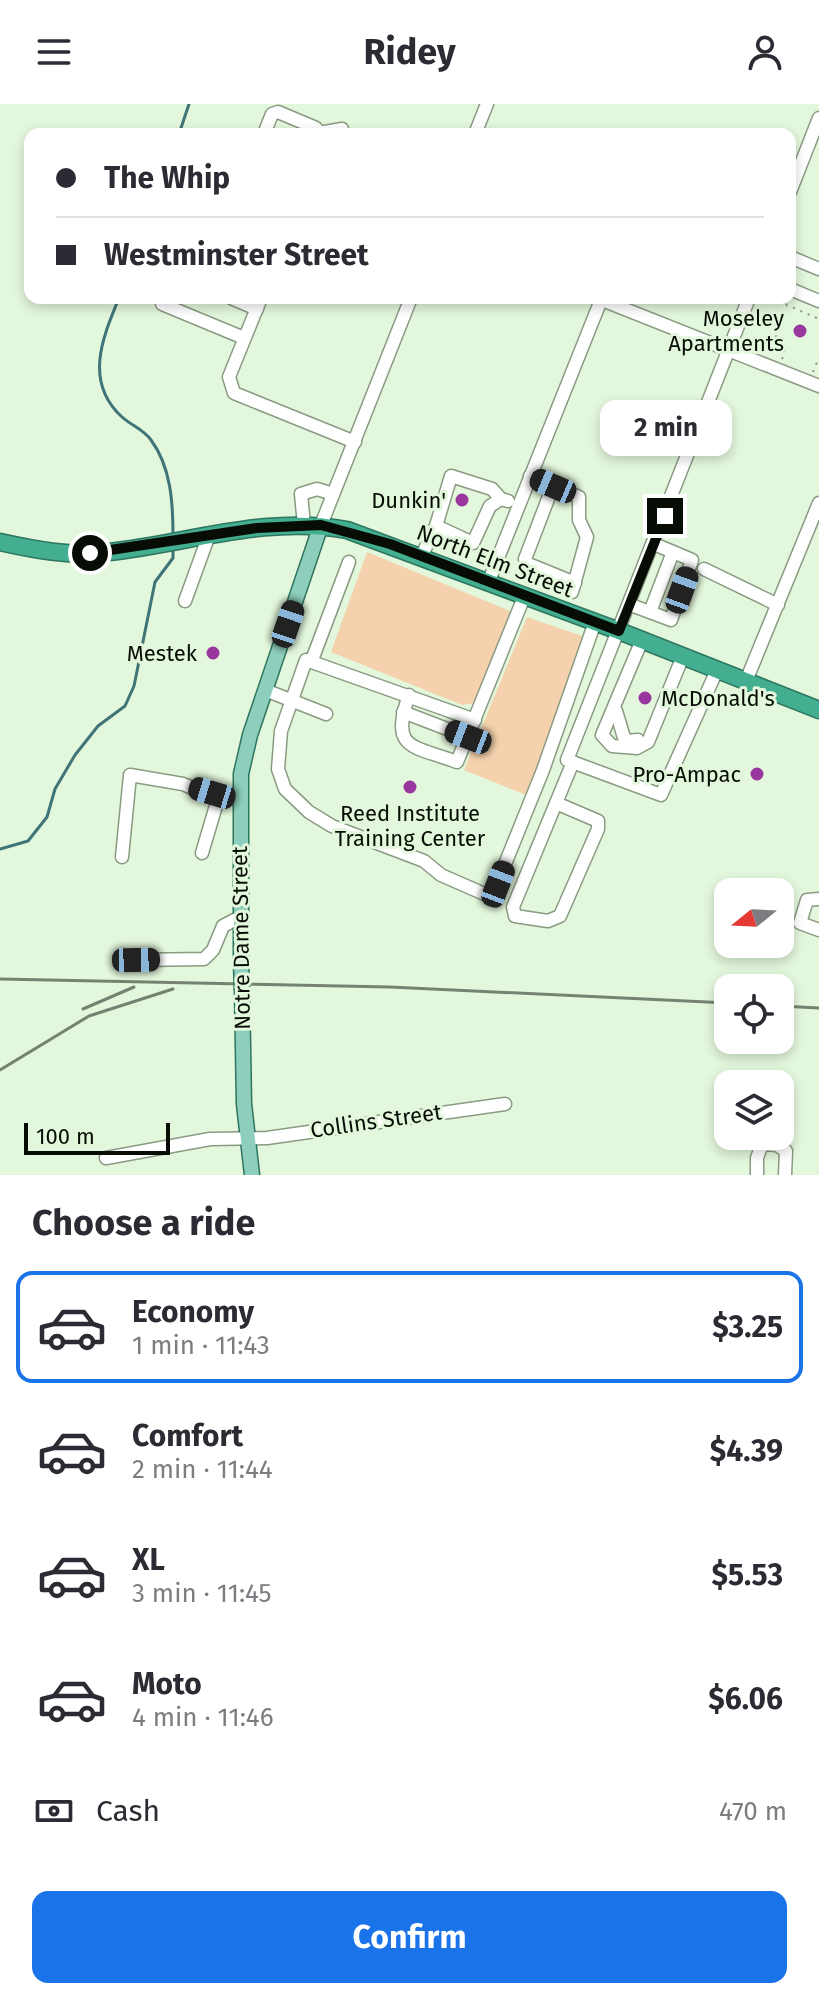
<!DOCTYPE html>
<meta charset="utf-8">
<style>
:root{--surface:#fff;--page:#f7f7f7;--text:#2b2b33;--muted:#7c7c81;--line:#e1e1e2;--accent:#1a73e8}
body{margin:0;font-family:"Fira Sans",sans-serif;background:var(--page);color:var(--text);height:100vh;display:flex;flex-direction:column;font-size:30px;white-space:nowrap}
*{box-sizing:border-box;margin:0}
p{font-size:26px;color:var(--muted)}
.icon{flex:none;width:44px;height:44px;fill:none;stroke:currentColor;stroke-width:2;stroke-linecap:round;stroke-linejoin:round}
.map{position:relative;height:1071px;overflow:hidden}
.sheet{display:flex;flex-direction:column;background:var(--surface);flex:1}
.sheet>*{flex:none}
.top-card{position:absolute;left:24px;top:24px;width:772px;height:176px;border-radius:16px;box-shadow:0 4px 12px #0003;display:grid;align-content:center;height:176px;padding:0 32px;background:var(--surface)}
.needle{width:52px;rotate:252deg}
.tools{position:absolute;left:714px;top:774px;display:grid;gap:16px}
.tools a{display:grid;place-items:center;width:80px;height:80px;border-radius:16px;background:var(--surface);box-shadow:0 4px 12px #0003;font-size:40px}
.scale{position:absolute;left:24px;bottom:20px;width:146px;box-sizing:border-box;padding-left:8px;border:4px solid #070d05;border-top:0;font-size:22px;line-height:28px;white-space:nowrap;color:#070d05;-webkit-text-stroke:6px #e3f7dc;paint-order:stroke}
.end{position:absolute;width:36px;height:36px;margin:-18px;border:10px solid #070d05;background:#fff;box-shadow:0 0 0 4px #fff}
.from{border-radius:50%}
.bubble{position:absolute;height:56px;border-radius:16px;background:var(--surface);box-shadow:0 4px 12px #0003;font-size:26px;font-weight:700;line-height:56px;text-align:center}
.car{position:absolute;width:24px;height:48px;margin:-24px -12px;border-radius:10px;box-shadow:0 0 6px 2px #0007;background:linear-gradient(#222 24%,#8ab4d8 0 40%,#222 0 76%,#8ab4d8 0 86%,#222 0)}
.top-card b{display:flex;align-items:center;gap:28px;height:76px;font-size:30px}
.top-card b+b{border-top:2px solid var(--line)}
.top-card i{width:20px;height:20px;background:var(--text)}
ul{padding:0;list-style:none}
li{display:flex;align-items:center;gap:24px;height:112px;margin:0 16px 12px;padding:0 16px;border:4px solid transparent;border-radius:16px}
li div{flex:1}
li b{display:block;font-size:30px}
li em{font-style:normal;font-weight:700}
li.on{border-color:var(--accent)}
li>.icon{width:72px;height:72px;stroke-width:1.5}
h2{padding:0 32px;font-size:36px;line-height:96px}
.pay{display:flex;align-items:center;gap:20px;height:88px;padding:0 32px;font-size:30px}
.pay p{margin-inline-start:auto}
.action{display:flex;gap:16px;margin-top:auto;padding:16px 32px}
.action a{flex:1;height:92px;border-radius:16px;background:var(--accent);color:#fff;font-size:32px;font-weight:700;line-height:92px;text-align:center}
header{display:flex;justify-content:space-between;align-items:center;height:104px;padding:0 32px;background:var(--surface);font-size:36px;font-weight:700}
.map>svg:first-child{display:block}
.green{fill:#f5d2ad}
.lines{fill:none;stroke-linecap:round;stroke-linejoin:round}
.stream{stroke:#3f7478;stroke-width:3}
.minor-casing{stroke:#899b82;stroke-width:15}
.major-casing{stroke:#2e765f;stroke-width:17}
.highway-casing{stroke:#2e765f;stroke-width:19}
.path{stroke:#889683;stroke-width:2;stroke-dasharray:2 6;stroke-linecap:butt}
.minor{stroke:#fff;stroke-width:12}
.major{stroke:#8ecebc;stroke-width:14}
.highway{stroke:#43ae90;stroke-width:16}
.rail{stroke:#758271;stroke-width:3}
.major-bridge-casing{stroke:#2e765f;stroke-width:17;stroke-linecap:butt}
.major-bridge{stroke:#8ecebc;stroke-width:14}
.route{stroke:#070d05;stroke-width:10}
.poi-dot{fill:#99379e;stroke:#e3f7dc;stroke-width:3}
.labels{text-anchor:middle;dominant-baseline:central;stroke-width:6;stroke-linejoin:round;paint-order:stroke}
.poi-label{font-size:22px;fill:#070d05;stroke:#e3f7dc;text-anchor:end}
.street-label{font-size:22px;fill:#070d05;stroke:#e3f7dc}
</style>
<header><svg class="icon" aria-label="menu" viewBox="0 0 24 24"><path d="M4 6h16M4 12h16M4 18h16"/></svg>Ridey<svg class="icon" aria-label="person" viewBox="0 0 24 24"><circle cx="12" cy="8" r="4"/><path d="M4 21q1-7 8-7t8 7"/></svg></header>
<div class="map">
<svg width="819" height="1071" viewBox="0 0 819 1071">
<rect width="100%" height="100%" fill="#e3f7dc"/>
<g class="green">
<path d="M367 448 510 507 476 599 462 601 331 548Z"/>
<path d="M527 513 582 532 583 541 526 691 464 666Z"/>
</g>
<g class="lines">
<g class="stream">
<path d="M179 30 189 0"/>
<path d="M119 194C102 235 84 278 122 313 132 322 143 325 151 336 171 363 173 399 173 431"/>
<path d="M0 745 28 737 47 713 55 685 75 651 98 622 125 602 134 582 155 478 173 454V443"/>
</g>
<g class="minor-casing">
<g id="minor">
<path d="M319 29 342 25"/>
<path d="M264 30 272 10 278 8 316 24 319 30"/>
<path d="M475 30 487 0"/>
<path d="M790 88 819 14"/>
<path d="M790 153 819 165"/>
<path d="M790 185 819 197"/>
<path d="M231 194 257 205"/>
<path d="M261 194 229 273 234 289 355 338"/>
<path d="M597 194 819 282"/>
<path d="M162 200 244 234"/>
<path d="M530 372 579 393V416L587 433 572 488"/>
<path d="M553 382 525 455 526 459 575 479"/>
<path d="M304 421 301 390 317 385 333 390"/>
<path d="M321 421 411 194"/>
<path d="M436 422 473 439 490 402 501 395 508 397"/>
<path d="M421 453 436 422 451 372 492 385 501 395"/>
<path d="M704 465 778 501"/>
<path d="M488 479 601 196"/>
<path d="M185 497 209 431"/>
<path d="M631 501 671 516 692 456 654 440"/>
<path d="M650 508 673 448"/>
<path d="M642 536 602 631 612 642 637 644 648 638 683 552"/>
<path d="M312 556 349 458"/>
<path d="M717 566 661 691 567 656 749 194"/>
<path d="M746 577 819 399"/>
<path d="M265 586 326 610"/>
<path d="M409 591C390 646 411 641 457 658L524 493"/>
<path d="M616 607 625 637 638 636"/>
<path d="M403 608 468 633"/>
<path d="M475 616 306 556 281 627 278 665 285 685 309 708 332 722 424 757 441 771 489 792 493 790 543 666 595 518"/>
<path d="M556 699 598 717V725L560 812 548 817 515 812 513 803 573 658"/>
<path d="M202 749 218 695 239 693"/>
<path d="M122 753 130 671 183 680 218 695"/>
<path d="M819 795 807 796 800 819 819 826"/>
<path d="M136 856 204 855 213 846 223 822 240 813"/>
<path d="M106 1054 210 1035 267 1034 505 1000"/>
<path d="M757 1071V1054L762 1040 777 1041 786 1047 785 1071"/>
</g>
</g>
<g class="major-casing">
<g id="major">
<path d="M241 859V670L250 631 321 421"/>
<path d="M242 886 244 1000 252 1071"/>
</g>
</g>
<g class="highway-casing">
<path id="highway" d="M0 438C36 446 72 453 109 448 189 439 266 411 347 426L619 527 819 606"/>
</g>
<g class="path">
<path d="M771 194 819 215"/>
<path d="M782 255 785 248 772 243 787 203"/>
<path d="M813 268 819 253"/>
</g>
<use href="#minor" class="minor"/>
<use href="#major" class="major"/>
<use href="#highway" class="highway"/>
<g class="rail">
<path d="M0 875 390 883 728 899"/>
<path d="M780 902 819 904"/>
<path d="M83 905 134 883"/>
<path d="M0 966 89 912 173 885"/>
</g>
<g class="major-bridge-casing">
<path id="major-bridge" d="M241 859 242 886"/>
</g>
<use href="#major-bridge" class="major-bridge"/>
</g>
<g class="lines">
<path class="route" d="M90 449 257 424 321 421 390 440 619 527 665 412"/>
</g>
<g class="poi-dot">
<circle cx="800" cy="227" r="8"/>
<circle cx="462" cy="396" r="8"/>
<circle cx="213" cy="549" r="8"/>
<circle cx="645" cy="594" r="8"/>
<circle cx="757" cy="670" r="8"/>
<circle cx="410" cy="683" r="8"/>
</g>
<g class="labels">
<g class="poi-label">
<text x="784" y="214">Moseley<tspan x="784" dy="25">Apartments</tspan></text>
<text x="446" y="396">Dunkin'</text>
<text x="197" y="549">Mestek</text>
<text x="661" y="594" text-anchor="start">McDonald's</text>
<text x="741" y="670">Pro-Ampac</text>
<text x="410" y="709" text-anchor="middle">Reed Institute<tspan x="410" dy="25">Training Center</tspan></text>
</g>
<g class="street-label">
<text transform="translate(495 457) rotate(21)">North Elm Street</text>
<text transform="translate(241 834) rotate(-91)">Notre Dame Street</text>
<text transform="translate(376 1017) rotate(-8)">Collins Street</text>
</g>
</g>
</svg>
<div class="tools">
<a><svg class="needle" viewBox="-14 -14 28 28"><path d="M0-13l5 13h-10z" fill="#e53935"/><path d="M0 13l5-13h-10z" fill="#7c7c81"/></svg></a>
<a><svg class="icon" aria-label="locate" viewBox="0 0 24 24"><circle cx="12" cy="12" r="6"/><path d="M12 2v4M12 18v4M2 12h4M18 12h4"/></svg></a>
<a><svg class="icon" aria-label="layers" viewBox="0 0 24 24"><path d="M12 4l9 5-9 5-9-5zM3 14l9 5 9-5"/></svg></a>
</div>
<div class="scale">100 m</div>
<i class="end from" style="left:90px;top:449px"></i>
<i class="end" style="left:665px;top:412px"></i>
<div class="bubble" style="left:600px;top:296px;width:132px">2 min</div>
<i class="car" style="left:553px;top:382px;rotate:293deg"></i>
<i class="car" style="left:682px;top:486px;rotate:20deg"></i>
<i class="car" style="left:288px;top:520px;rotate:19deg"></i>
<i class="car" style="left:468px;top:633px;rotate:291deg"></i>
<i class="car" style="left:212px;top:689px;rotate:287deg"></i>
<i class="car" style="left:498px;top:780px;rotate:21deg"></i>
<i class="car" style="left:136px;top:856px;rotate:89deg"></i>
<div class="top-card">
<b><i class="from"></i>The Whip</b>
<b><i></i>Westminster Street</b>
</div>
</div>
<section class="sheet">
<h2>Choose a ride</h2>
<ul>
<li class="on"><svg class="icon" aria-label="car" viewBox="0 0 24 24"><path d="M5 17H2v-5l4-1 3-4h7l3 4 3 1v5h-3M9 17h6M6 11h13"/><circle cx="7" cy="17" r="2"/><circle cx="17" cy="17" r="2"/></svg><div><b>Economy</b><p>1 min · 11:43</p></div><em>$3.25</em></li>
<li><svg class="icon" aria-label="car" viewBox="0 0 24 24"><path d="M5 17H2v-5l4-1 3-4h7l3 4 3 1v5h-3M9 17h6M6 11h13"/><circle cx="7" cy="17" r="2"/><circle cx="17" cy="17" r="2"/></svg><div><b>Comfort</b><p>2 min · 11:44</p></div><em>$4.39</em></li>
<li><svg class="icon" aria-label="car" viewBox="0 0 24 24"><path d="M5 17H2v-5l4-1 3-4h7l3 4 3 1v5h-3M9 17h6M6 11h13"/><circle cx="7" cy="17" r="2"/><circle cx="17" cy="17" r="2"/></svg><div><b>XL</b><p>3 min · 11:45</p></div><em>$5.53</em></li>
<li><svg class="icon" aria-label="car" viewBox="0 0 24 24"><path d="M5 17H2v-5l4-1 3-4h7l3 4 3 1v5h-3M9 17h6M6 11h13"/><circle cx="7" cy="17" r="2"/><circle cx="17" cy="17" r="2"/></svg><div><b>Moto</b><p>4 min · 11:46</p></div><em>$6.06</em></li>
</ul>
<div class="pay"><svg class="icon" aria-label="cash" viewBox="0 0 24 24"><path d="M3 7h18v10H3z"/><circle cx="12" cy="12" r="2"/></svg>Cash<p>470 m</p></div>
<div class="action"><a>Confirm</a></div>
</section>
